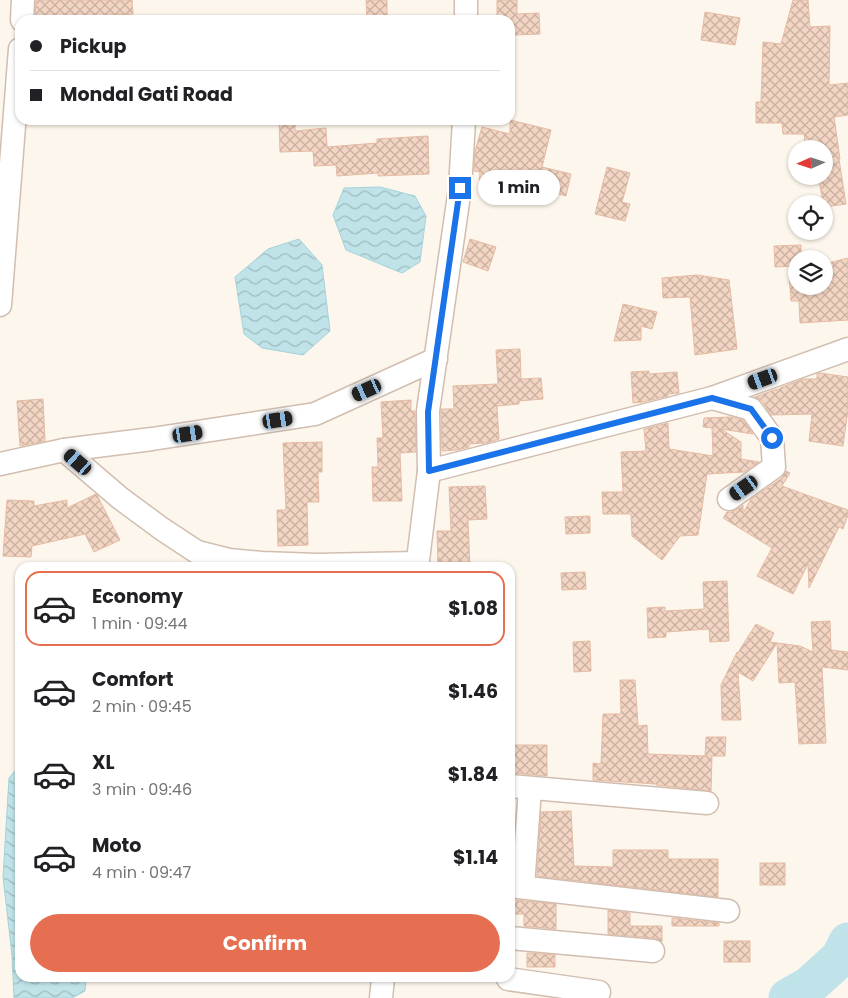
<!DOCTYPE html>
<meta charset="utf-8">
<style>
:root{--surface:#fff;--page:#f2f2f2;--text:#202124;--muted:#757577;--line:#e0e0e0;--accent:#e76f51}
body{margin:0;font-family:Poppins,sans-serif;background:var(--page);color:var(--text);height:100vh;display:flex;flex-direction:column;font-size:19px;white-space:nowrap}
*{box-sizing:border-box;margin:0}
p{font-size:16px;color:var(--muted)}
.icon{flex:none;width:28px;height:28px;fill:none;stroke:currentColor;stroke-width:2;stroke-linecap:round;stroke-linejoin:round}
.map{position:relative;flex:1;overflow:hidden}
.panel{position:absolute;left:15px;top:562px;width:500px;height:420px;display:flex;flex-direction:column;background:var(--surface);border-radius:15px;box-shadow:0 1px 4px #0004}
.panel>*{flex:none}
.guide{position:absolute;left:15px;top:15px;width:500px;height:110px;border-radius:15px;box-shadow:0 1px 4px #0004;display:grid;align-content:center;height:110px;padding:0 15px;background:var(--surface)}
.needle{width:32px;rotate:267deg}
.controls{position:absolute;left:788px;top:140px;display:grid;gap:10px}
.controls a{display:grid;place-items:center;width:45px;height:45px;border-radius:50%;background:var(--surface);box-shadow:0 1px 4px #0004;font-size:25px}
.end{position:absolute;width:22px;height:22px;margin:-11px;border:6px solid #1a73e8;background:#fff;box-shadow:0 0 0 2px #fff}
.from{border-radius:50%}
.bubble{position:absolute;height:35px;border-radius:18px;background:var(--surface);box-shadow:0 1px 4px #0004;font-size:16px;font-weight:700;line-height:35px;text-align:center}
.car{position:absolute;width:15px;height:30px;margin:-15px -8px;border-radius:6px;box-shadow:0 0 4px 1px #0007;background:linear-gradient(#222 24%,#8ab4d8 0 40%,#222 0 76%,#8ab4d8 0 86%,#222 0)}
.guide b{display:flex;align-items:center;gap:18px;height:48px;font-size:19px}
.guide b+b{border-top:1px solid var(--line)}
.guide i{width:12px;height:12px;background:var(--text)}
ul{padding:9px 0 0;list-style:none}
li{display:flex;align-items:center;gap:15px;height:75px;margin:0 10px 8px;padding:0 5px;border:2px solid transparent;border-radius:15px}
li div{flex:1}
li b{display:block;font-size:19px}
li em{font-style:normal;font-weight:700}
li.on{border-color:var(--accent)}
li>.icon{width:45px;height:45px;stroke-width:1.5}
.cta{display:flex;gap:10px;margin-top:auto;padding:10px 15px}
.cta a{flex:1;height:58px;border-radius:30px;background:var(--accent);color:#fff;font-size:20px;font-weight:700;line-height:58px;text-align:center}
.map>svg:first-child{display:block}
.water{fill:url(#water-waves);stroke:#a5d3da}
.lines{fill:none;stroke-linecap:round;stroke-linejoin:round}
.river{stroke:#bfe3e8;stroke-width:39}
.building{fill:url(#building-cross-hatch);stroke:#e6bba3}
.street-casing{stroke:#d1beb0;stroke-width:25}
.street{stroke:#fff;stroke-width:22}
.route{stroke:#1a73e8;stroke-width:6}
</style>
<div class="map">
<svg width="848" height="998" viewBox="0 0 848 998">
<defs>
<pattern id="water-waves" width="16" height="10" patternUnits="userSpaceOnUse" patternTransform="scale(1.25)"><rect width="16" height="10" fill="#bfe3e8"/><path d="M0 5q4-4 8 0t8 0" fill="none" stroke="#a0bbbe"/></pattern>
<pattern id="building-cross-hatch" width="8" height="8" patternUnits="userSpaceOnUse" patternTransform="scale(1.25)"><rect width="8" height="8" fill="#f3d5c3"/><path d="M0 0l8 8M0 8l8-8" fill="none" stroke="#cab0a1"/></pattern>
</defs>
<rect width="100%" height="100%" fill="#fdf6ec"/>
<g class="water">
<path d="M380 187 415 196 426 216 420 262 402 273 346 250 333 215 344 188Z"/>
<path d="M299 239 322 265 330 331 303 355 262 348 244 334 235 277 268 249Z"/>
<path d="M20 765V978H86L85 991 72 998H14L12 955 3 877 9 778Z"/>
</g>
<g class="lines">
<path class="river" d="M788 998 809 986 840 958 848 942"/>
</g>
<g class="building">
<path d="M36 0H132L133 14 62 18V20H35Z"/>
<path d="M366 0H387V20H367Z"/>
<path d="M497 0H517V14L539 13 540 34 514 35 513 20H497Z"/>
<path d="M793 0H808L810 27 830 26 829 85 848 83V115L834 117 840 159H839L846 204 824 207 818 176H824V149H806L804 134H783L782 123H756V102H761L763 42 781 44Z"/>
<path d="M705 12 740 18 735 45 701 40Z"/>
<path d="M279 120H295V131L326 128 327 147 377 143V139L428 136 429 174 378 176V173L337 176 336 165 314 166 313 151 280 152Z"/>
<path d="M510 120 551 130 542 167 571 174 566 196 541 189 538 204 479 190 480 172 474 171 475 151 482 127 510 134Z"/>
<path d="M607 167 630 173 622 202 630 204 625 221 595 214Z"/>
<path d="M470 239 496 247 488 271 463 262Z"/>
<path d="M801 245V259H796V266L775 267 774 246Z"/>
<path d="M848 258V320L800 323 799 301H791L789 273 796 271V286H824V264Z"/>
<path d="M697 275 729 280 737 349 695 355 690 297 663 298 662 278Z"/>
<path d="M623 304 657 312 652 329 641 326V340L614 341Z"/>
<path d="M520 349 521 379 541 378 543 399 519 401V404L497 406 499 439 486 443 469 444V447L457 450 442 451 441 409H454L453 386 498 384 496 350Z"/>
<path d="M649 371V374L677 372 679 393 668 394V396L643 402 633 403 631 372Z"/>
<path d="M820 373 848 377V410L843 446 809 441 812 414 771 415 762 401 755 397 774 390 780 389V388L803 379H817V374Z"/>
<path d="M43 399 45 441 20 446 17 401Z"/>
<path d="M411 400V411H415L416 452 400 453 402 501H373L372 467H378L377 438H383L381 402Z"/>
<path d="M730 417 743 420 753 434 721 429 741 442V459L759 462 744 472 707 474 698 535 680 536 662 560 632 536 631 514H603L602 492H623L621 452 646 451 644 429 668 423 669 449 713 456 712 428 703 427 704 418Z"/>
<path d="M322 442V472H318L319 502H307L308 545 278 546 277 510H286L283 443Z"/>
<path d="M786 471 790 473 782 486 848 510V515L843 529 839 527 809 588 808 564 793 594 757 576 772 548 723 518 727 512H731L736 510 743 505V513L751 499 782 478Z"/>
<path d="M485 486 487 519 468 520 470 568H438L437 531H451L449 487Z"/>
<path d="M96 494 98 497 120 540 94 552 85 534 32 546 31 557 3 556 7 500 34 501V506L67 500V508Z"/>
<path d="M590 516V533L566 534 565 517Z"/>
<path d="M585 572 586 589 562 590 561 573Z"/>
<path d="M727 581 729 641 710 642 709 629 666 632V637L648 638 647 608 665 607V611L704 609 703 582Z"/>
<path d="M830 621 831 650 848 652V670L822 667 826 743 799 744 795 682 779 683 777 643 753 681 738 672 741 720H722L721 685 737 652V654L756 624 774 633 770 642 800 646 813 652 811 622Z"/>
<path d="M590 641 591 671 574 672 573 642Z"/>
<path d="M620 680H635L638 726 647 725 648 754 705 756 706 737H726L725 756H712L711 791 656 785V784L593 780V763L601 764 603 714H621Z"/>
<path d="M513 745H547V776L513 773Z"/>
<path d="M571 811 574 866 613 867V850H668V859H718V897L537 876 541 812Z"/>
<path d="M510 814H515L513 843H510Z"/>
<rect x="760" y="863" width="25" height="22"/>
<path d="M515 900 556 904V929L524 926V914H510V901Z"/>
<path d="M608 910 630 913V926H662V942L654 938 608 934Z"/>
<path d="M672 918 719 923V926H672Z"/>
<rect x="724" y="941" width="26" height="21"/>
<path d="M527 953 555 955V967H527Z"/>
</g>
<g class="lines">
<g class="street-casing">
<g id="street">
<path d="M466 0V20"/>
<path d="M22 20 23 0"/>
<path d="M0 305 20 49"/>
<path d="M712 398 751 409 772 438 774 467 729 499"/>
<path d="M64 450 120 498 162 529 197 552 229 560 262 563 317 565 418 563"/>
<path d="M0 464 64 450 152 439 315 414 436 359"/>
<path d="M429 471 712 398 848 349"/>
<path d="M417 568 429 471 428 411 460 188 464 120"/>
<path d="M510 786 707 803"/>
<path d="M523 887 530 788"/>
<path d="M510 888V886L728 911"/>
<path d="M510 938 653 951"/>
<path d="M508 978V979L599 992"/>
<path d="M381 998 383 978"/>
</g>
</g>
<use href="#street" class="street"/>
</g>
<g class="lines">
<path class="route" d="M460 188 428 412 429 471 712 398 751 409 772 438"/>
</g>
</svg>
<div class="controls">
<a><svg class="needle" viewBox="-14 -14 28 28"><path d="M0-13l5 13h-10z" fill="#e53935"/><path d="M0 13l5-13h-10z" fill="#757577"/></svg></a>
<a><svg class="icon" aria-label="locate" viewBox="0 0 24 24"><circle cx="12" cy="12" r="6"/><path d="M12 2v4M12 18v4M2 12h4M18 12h4"/></svg></a>
<a><svg class="icon" aria-label="layers" viewBox="0 0 24 24"><path d="M12 4l9 5-9 5-9-5zM3 14l9 5 9-5"/></svg></a>
</div>
<i class="end from" style="left:772px;top:438px"></i>
<i class="end" style="left:460px;top:188px"></i>
<div class="bubble" style="left:478px;top:170px;width:82px">1 min</div>
<i class="car" style="left:763px;top:379px;rotate:250deg"></i>
<i class="car" style="left:367px;top:390px;rotate:246deg"></i>
<i class="car" style="left:278px;top:420px;rotate:81deg"></i>
<i class="car" style="left:188px;top:434px;rotate:81deg"></i>
<i class="car" style="left:78px;top:462px;rotate:311deg"></i>
<i class="car" style="left:744px;top:488px;rotate:235deg"></i>
<div class="guide">
<b><i class="from"></i>Pickup</b>
<b><i></i>Mondal Gati Road</b>
</div>
<section class="panel">
<ul>
<li class="on"><svg class="icon" aria-label="car" viewBox="0 0 24 24"><path d="M5 17H2v-5l4-1 3-4h7l3 4 3 1v5h-3M9 17h6M6 11h13"/><circle cx="7" cy="17" r="2"/><circle cx="17" cy="17" r="2"/></svg><div><b>Economy</b><p>1 min · 09:44</p></div><em>$1.08</em></li>
<li><svg class="icon" aria-label="car" viewBox="0 0 24 24"><path d="M5 17H2v-5l4-1 3-4h7l3 4 3 1v5h-3M9 17h6M6 11h13"/><circle cx="7" cy="17" r="2"/><circle cx="17" cy="17" r="2"/></svg><div><b>Comfort</b><p>2 min · 09:45</p></div><em>$1.46</em></li>
<li><svg class="icon" aria-label="car" viewBox="0 0 24 24"><path d="M5 17H2v-5l4-1 3-4h7l3 4 3 1v5h-3M9 17h6M6 11h13"/><circle cx="7" cy="17" r="2"/><circle cx="17" cy="17" r="2"/></svg><div><b>XL</b><p>3 min · 09:46</p></div><em>$1.84</em></li>
<li><svg class="icon" aria-label="car" viewBox="0 0 24 24"><path d="M5 17H2v-5l4-1 3-4h7l3 4 3 1v5h-3M9 17h6M6 11h13"/><circle cx="7" cy="17" r="2"/><circle cx="17" cy="17" r="2"/></svg><div><b>Moto</b><p>4 min · 09:47</p></div><em>$1.14</em></li>
</ul>
<div class="cta"><a>Confirm</a></div>
</section>
</div>
